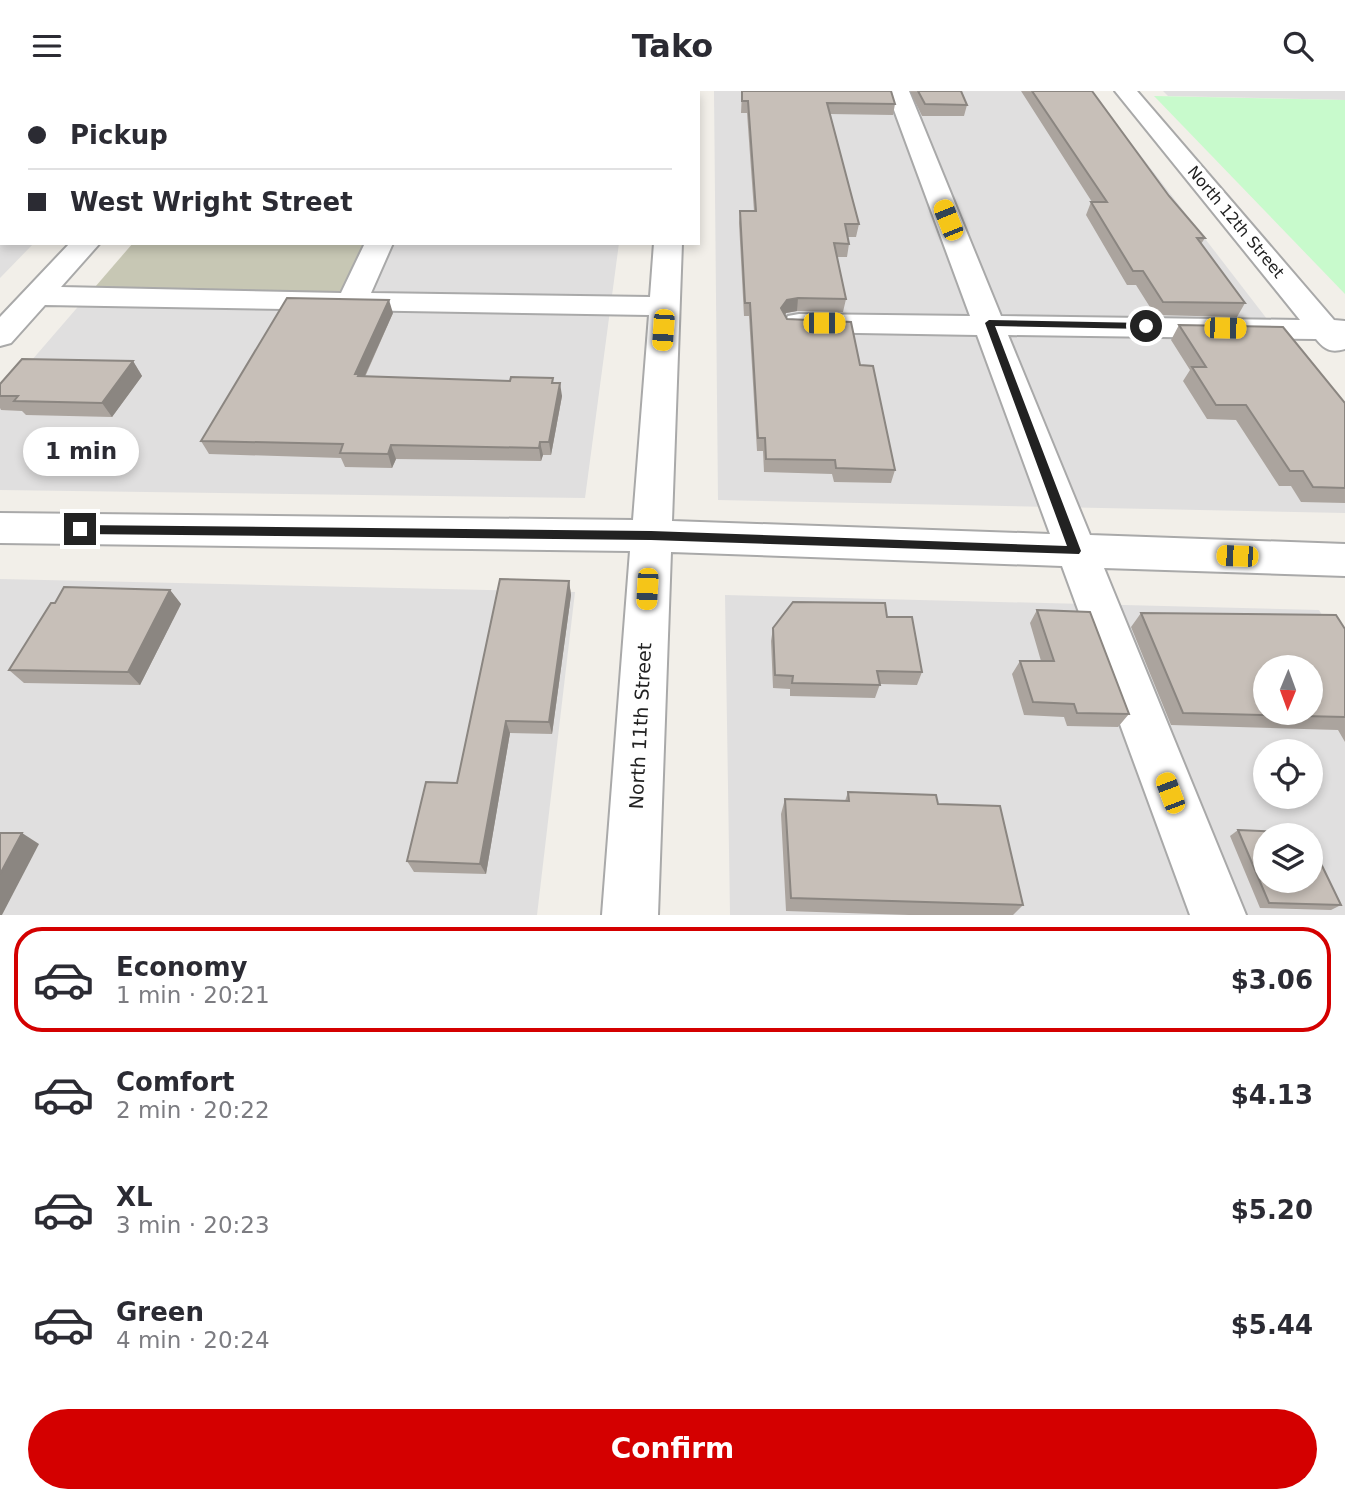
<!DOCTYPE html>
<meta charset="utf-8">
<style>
:root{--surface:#fff;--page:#f7f7f7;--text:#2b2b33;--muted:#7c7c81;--line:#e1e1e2;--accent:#d40000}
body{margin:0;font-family:"DejaVu Sans",sans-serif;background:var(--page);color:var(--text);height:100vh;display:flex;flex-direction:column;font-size:26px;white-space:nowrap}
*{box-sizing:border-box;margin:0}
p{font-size:23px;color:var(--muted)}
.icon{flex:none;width:38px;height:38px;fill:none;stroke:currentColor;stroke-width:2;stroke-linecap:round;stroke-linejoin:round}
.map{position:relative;height:824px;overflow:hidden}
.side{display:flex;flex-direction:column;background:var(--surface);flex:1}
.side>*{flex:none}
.banner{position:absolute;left:0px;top:0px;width:700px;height:154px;box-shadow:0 4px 10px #0003;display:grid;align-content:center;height:154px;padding:0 28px;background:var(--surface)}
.needle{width:46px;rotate:181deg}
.fabs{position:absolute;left:1253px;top:564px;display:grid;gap:14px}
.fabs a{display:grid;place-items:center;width:70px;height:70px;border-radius:50%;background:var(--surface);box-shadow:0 4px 10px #0003;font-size:35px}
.end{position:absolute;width:32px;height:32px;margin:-16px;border:9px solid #222;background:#fff;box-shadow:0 0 0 4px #fff}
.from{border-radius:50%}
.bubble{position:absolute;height:49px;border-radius:24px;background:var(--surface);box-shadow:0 4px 10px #0003;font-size:23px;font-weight:800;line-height:49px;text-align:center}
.car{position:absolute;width:21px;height:42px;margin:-21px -10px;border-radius:9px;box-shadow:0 0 5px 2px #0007;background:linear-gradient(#f5c518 24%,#345 0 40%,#f5c518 0 76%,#345 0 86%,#f5c518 0)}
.banner b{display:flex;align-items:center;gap:24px;height:66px;font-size:26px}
.banner b+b{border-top:2px solid var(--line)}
.banner i{width:18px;height:18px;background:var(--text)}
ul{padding:12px 0 0;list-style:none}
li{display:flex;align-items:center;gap:21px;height:105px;margin:0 14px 10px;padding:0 14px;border:4px solid transparent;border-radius:28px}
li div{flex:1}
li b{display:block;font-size:26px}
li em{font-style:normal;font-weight:800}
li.active{border-color:var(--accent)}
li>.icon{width:63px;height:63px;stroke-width:1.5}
.button{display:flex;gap:14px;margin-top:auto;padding:14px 28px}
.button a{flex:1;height:80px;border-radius:42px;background:var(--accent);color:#fff;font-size:28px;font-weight:800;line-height:80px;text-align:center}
header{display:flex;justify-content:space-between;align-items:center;height:91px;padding:0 28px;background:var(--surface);font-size:32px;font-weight:800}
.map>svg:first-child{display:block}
.residential{fill:#e0dfdf;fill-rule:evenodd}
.construction{fill:#c7c7b4}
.park{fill:#c8facc}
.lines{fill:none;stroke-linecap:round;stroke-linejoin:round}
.minor-casing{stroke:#a9a9a9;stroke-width:4}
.minor{fill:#fff;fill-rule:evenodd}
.wall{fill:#aba49e}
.shaded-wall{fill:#8b8681}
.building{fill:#c7bfb8;stroke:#8b8681;stroke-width:2;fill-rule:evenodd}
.route{fill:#222}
.labels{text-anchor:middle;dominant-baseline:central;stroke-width:7;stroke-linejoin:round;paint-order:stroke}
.far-street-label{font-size:16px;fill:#222;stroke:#fff}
.street-label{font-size:19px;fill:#222;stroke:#fff}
</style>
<header><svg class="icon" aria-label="menu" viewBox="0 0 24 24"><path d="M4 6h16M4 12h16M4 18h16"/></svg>Tako<svg class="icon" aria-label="search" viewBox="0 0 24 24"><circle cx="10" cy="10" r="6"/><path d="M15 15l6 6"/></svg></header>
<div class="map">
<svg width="1345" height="824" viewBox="0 0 1345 824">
<rect width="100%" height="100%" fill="#f2efe9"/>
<g class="residential">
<path d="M714 0H1091L1345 329V422L718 409Z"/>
<path d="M1163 0H1345V9L1168 5Z"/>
<path d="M0 151 34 152 0 187Z"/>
<path d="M367 152H619L585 407 0 399V306L89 203Z"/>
<path d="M0 488 575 501 537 824H0Z"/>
<path d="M725 504 1319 519 1345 561V824H730ZM1265 576H1311V621H1265ZM1265 660H1311V705H1265ZM1265 744H1311V789H1265Z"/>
</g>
<g class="construction">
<path d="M3 0H442L2 2V151L0 2Z"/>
<path d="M133 152H367L339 207 89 203Z"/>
</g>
<path class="park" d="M1154 5 1345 9V203Z"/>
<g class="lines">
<g class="minor-casing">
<g id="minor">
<path d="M216 0H238L215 2Z"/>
<path d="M440 0H462L439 2Z"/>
<rect x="666" y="0" width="22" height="2"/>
<path d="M887 0H909L1001 225 1300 229 1115 0H1137L1334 229 1345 230V258C1331 262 1325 259 1316 248L1008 244 1090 444 1345 453V485L1104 477 1246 824H1190L1062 475 671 461 658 824H602L630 460 0 452V422L633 429 649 224 45 214 11 252 0 255V226L70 152H100L61 196 341 202 365 152H393L371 202 650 206 654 152H682L672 430 1050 443 977 244 799 241 788 239 784 232 788 225 799 223 970 225Z"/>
</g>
</g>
<use href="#minor" class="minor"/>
</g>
<g class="wall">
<path d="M742 0 895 13 893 24 830 23 859 133 856 146H848L849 153 847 166H837L846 208 843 221 797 220 786 222 785 224 787 228 860 274 895 379 891 392 834 391 832 383 764 381 763 360H757L749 225H744L739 132 740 120H754L747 22H741Z"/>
<path d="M910 0H961L967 14 964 25H922Z"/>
<path d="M1021 0H1092L1169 105 1205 147 1201 153 1245 212 1237 226 1155 224 1136 194H1127L1086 124 1091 111H1092Z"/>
<path d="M393 222 365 286 554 292 562 305 551 364H543L541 370 396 368 392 377 345 376 341 367 209 363 201 350Z"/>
<path d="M1179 234 1345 312V412L1301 411 1291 395H1279L1236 329 1207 328 1183 290 1190 279 1171 249Z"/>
<path d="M133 270 142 285 112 326 26 324 22 320 1 319 0 317V293Z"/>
<path d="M569 490 571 504 552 643 510 642 486 783 414 781 407 770 457 692Z"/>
<path d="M170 499 181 513 140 594 24 592 9 579Z"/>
<path d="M1037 519 1129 623 1118 636 1067 635 1064 626 1024 624 1012 583 1020 570H1041L1030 532Z"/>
<path d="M1141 522 1345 538V651L1338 639 1171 634 1131 536Z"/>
<path d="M887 526 922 581 917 594 880 593 875 607 790 605V598L773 597 771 550 773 537Z"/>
<path d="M848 701 938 713 1023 814 1013 824H909L786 820 781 723 785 708 845 710Z"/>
<path d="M1238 739 1341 814 1331 819 1260 817 1230 745Z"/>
</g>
<g class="shaded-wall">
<path d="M798 207 797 220 786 222 780 231 781 217 787 209Z"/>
<path d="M389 209 393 222 362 291 355 283Z"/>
<path d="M133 270 142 285 112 326 102 312Z"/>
<path d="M560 292 562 305 551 364 549 351Z"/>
<path d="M540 351 543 364 541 370 539 357Z"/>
<path d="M391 354 396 368 392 377 388 363Z"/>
<path d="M569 490 571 504 552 643 549 631Z"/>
<path d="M170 499 181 513 140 594 128 581Z"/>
<path d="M506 630 510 642 486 783 480 773Z"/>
<path d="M22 742 39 753 2 824H0V783Z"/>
</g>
<g class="building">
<path d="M278 0H427L426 2H277Z"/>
<rect x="546" y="0" width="66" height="2"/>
<path d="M742 0H891L895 13 827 12 859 133H845L849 153 834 152 846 208 798 207 787 209 781 217 787 228 851 231 860 274 873 275 895 379 836 377 835 369 766 368 765 347H758L750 212H745L740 120H756L748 10H742Z"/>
<path d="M918 0H961L967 14 925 13Z"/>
<path d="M1032 0H1092L1169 105 1205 147H1197L1245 212 1163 211 1143 180H1133L1091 111H1107Z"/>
<path d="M287 207 389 209 355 283H359L358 285 510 290 511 286 553 287 552 292H560L549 351H540L539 357 391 354 388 363 340 362 343 353 201 350Z"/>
<path d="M1179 234 1283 236 1345 312V397L1313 396 1303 380H1290L1246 314H1216L1192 276H1206Z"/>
<path d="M22 268 133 270 102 312 14 310 18 305H0V293Z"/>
<path d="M500 488 569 490 549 631 506 630 480 773 407 770 426 691 457 692Z"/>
<path d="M64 496 170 499 128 581 9 579 51 512H55Z"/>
<path d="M793 511 885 512 887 526H912L922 581 877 580 880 594 792 592 793 585 775 584 773 537Z"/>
<path d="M1037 519 1090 521 1129 623 1077 622 1074 613 1033 611 1020 570H1054Z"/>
<path d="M1141 522 1336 524 1345 538V626L1183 622ZM1265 576H1311V621H1265Z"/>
<path d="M848 701 936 704 938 713 1000 715 1023 814 791 807 785 708 849 710Z"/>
<path d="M1238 739 1306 742 1307 744H1265V789H1311V752L1341 814 1269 812Z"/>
<path d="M0 742H22L0 783Z"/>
</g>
<path class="route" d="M989 229 1146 232 1151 235 1146 238 995 235 1081 460 1079 463 651 449 80 443 75 438 80 434 651 440 1067 455 985 232Z"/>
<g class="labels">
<g class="far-street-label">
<text transform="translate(1236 131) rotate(50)">North 12th Street</text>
</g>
<g class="street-label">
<text transform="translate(640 635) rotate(-87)">North 11th Street</text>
</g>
</g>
</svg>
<div class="fabs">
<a><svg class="needle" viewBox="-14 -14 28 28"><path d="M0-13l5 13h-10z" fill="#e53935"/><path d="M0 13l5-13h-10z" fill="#7c7c81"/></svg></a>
<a><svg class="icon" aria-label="locate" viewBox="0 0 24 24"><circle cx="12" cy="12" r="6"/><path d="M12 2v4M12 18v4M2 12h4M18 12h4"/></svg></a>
<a><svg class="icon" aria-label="layers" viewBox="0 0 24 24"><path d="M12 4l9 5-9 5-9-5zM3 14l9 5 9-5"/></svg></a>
</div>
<i class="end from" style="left:1146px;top:235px"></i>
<i class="end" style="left:80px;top:438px"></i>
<div class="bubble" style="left:23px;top:336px;width:116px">1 min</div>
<i class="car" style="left:948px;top:129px;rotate:338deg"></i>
<i class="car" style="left:824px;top:232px;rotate:90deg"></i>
<i class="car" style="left:1225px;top:237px;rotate:91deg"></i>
<i class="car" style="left:663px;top:239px;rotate:184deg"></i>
<i class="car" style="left:1237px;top:465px;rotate:272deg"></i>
<i class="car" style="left:647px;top:498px;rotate:183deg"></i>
<i class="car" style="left:1170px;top:702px;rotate:339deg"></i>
<div class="banner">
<b><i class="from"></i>Pickup</b>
<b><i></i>West Wright Street</b>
</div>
</div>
<section class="side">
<ul>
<li class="active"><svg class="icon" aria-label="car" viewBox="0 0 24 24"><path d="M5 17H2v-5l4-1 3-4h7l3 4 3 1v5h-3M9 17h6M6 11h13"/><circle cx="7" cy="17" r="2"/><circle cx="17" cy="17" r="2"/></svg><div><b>Economy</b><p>1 min · 20:21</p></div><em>$3.06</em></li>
<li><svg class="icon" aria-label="car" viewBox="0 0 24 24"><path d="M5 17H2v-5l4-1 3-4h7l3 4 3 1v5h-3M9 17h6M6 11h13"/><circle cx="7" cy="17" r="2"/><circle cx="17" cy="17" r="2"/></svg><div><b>Comfort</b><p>2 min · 20:22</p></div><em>$4.13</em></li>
<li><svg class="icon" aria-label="car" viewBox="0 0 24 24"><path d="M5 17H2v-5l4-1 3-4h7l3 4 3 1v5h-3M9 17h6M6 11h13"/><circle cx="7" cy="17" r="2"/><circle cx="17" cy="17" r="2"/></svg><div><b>XL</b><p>3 min · 20:23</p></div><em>$5.20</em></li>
<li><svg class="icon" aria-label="car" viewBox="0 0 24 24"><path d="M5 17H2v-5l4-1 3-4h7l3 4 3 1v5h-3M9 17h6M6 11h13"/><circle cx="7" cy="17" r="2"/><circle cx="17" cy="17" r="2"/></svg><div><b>Green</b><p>4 min · 20:24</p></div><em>$5.44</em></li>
</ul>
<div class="button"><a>Confirm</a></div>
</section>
